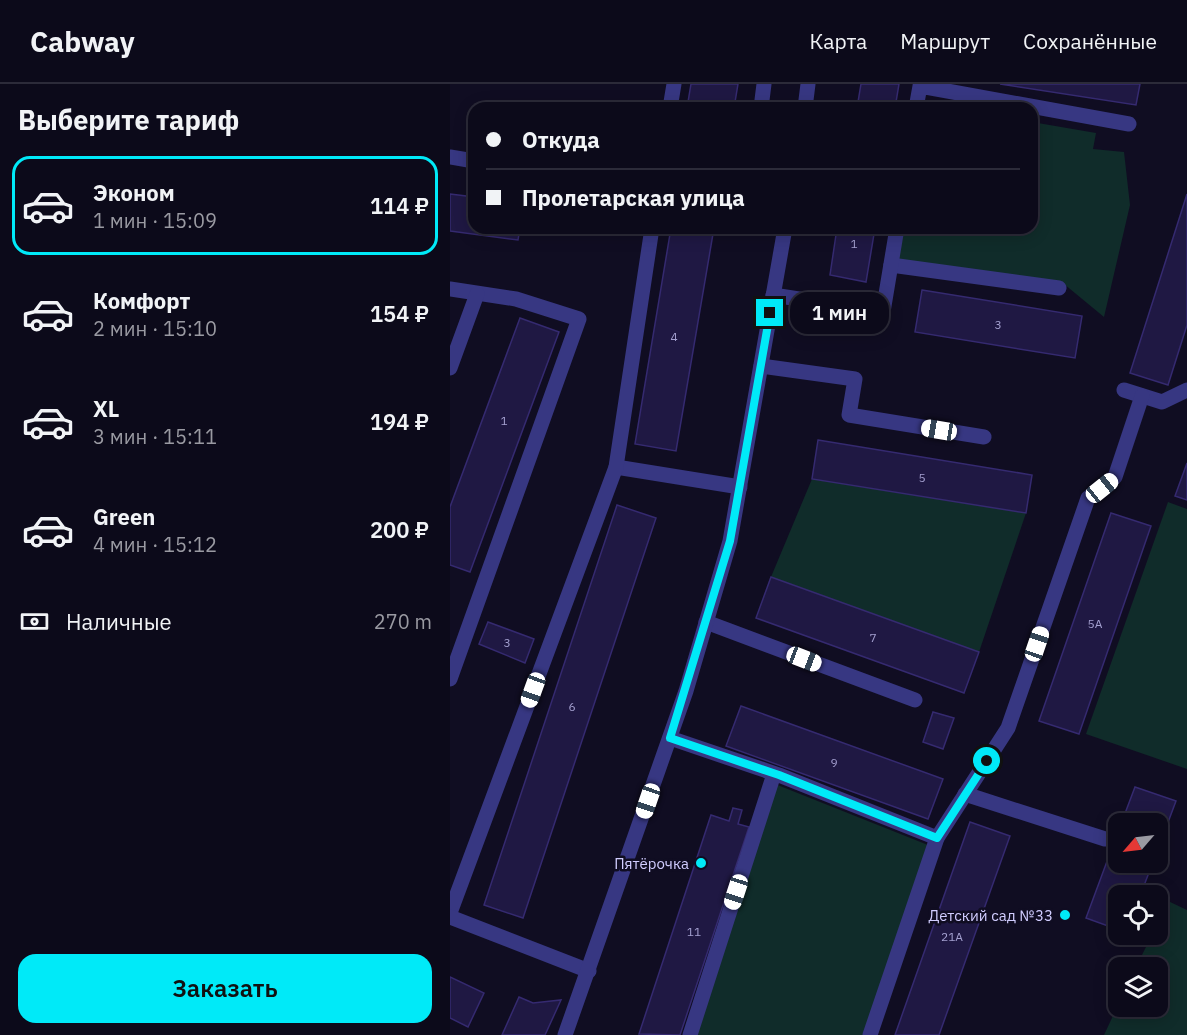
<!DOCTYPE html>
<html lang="ru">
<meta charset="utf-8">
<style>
:root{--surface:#0c0a1a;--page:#151323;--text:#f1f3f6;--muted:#9a9aa2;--line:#2c2b39;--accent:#00eaf8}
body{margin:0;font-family:"IBM Plex Sans",sans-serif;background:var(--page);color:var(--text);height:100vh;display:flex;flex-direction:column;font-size:22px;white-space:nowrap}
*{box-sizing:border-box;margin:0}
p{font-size:20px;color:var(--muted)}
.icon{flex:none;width:33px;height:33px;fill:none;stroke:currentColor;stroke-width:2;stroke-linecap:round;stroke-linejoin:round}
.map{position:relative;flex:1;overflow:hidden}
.panel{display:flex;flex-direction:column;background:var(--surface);width:450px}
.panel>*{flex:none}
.banner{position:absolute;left:18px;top:18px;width:570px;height:132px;border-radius:18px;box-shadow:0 3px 15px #0003,0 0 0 2px var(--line);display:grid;align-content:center;height:132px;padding:0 18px;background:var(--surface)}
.needle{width:39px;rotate:242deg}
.controls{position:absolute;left:658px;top:729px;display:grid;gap:12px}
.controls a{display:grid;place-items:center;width:60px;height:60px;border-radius:12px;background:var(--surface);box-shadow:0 3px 15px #0003,0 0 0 2px var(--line);font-size:30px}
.end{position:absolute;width:27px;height:27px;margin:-14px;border:8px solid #00eaf8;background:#111;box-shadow:0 0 0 3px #111}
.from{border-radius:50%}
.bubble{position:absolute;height:42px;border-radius:18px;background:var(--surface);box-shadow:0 3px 15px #0003,0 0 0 2px var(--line);font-size:20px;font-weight:600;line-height:42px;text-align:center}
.car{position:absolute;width:18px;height:36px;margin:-18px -9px;border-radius:8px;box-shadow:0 0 4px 2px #0007;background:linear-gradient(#fff 24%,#345 0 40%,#fff 0 76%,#345 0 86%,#fff 0)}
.banner b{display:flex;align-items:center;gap:21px;height:57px;font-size:22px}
.banner b+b{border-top:2px solid var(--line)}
.banner i{width:15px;height:15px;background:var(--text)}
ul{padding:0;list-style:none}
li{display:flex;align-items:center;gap:18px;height:99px;margin:0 12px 9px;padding:0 6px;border:3px solid transparent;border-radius:18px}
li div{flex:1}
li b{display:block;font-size:22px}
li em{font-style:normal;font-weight:600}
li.active{border-color:var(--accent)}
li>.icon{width:54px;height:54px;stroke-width:1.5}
h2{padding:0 18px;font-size:27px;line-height:72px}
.pay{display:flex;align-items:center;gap:15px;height:66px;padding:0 18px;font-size:22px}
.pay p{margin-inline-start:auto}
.cta{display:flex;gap:12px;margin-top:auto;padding:12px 18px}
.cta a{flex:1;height:69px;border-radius:18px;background:var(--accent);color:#111;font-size:24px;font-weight:600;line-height:69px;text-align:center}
header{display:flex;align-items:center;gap:36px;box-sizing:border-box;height:84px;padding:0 30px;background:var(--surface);border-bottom:2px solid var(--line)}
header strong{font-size:28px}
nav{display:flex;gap:33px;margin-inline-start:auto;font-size:21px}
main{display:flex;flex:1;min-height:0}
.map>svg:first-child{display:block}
.green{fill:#102c2a}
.building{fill:#1f1843;stroke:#352a70;stroke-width:1.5}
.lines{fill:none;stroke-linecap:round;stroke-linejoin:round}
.minor{stroke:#373782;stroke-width:15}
.route{stroke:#00eaf8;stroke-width:8}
.poi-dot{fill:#00eaf8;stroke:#100d22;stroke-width:2}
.labels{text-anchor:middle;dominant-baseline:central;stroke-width:5;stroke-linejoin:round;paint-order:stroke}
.number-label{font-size:12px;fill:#a4a0d0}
.poi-label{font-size:15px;fill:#d1cdff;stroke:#100d22;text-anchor:end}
</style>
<header>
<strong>Cabway</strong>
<nav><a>Карта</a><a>Маршрут</a><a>Сохранённые</a></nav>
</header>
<main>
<section class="panel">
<h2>Выберите тариф</h2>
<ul>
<li class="active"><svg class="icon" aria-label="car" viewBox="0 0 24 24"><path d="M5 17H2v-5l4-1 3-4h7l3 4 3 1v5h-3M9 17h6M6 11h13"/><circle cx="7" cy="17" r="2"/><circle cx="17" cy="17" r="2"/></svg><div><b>Эконом</b><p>1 мин · 15:09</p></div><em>114 ₽</em></li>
<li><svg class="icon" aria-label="car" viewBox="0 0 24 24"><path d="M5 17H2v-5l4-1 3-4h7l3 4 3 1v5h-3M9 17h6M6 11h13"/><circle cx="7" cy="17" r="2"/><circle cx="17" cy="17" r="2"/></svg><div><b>Комфорт</b><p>2 мин · 15:10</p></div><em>154 ₽</em></li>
<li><svg class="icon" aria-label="car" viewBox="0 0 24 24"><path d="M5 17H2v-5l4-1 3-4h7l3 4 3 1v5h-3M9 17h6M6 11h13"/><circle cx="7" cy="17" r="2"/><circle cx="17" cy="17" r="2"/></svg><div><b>XL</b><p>3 мин · 15:11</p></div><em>194 ₽</em></li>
<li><svg class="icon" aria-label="car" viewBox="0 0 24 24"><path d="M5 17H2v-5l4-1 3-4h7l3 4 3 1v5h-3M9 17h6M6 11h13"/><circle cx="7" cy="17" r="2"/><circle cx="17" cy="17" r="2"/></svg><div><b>Green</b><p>4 мин · 15:12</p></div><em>200 ₽</em></li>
</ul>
<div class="pay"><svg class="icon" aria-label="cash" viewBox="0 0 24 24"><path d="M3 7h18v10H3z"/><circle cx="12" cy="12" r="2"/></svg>Наличные<p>270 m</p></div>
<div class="cta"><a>Заказать</a></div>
</section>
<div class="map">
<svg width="737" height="951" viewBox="0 0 737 951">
<rect width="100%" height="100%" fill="#100d22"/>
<g class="green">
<path d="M582 38 646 49 643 65 674 68 680 121 654 233 614 200 447 176 452 144H582Z"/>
<path d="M362 395 576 429 529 568 321 493Z"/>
<path d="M718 418 737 425V685L636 650Z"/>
<path d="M325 700 478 761 414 951H246Z"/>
<path d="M718 817 737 826V951H654L669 919V922H708V884L686 883 702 851 708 850V838Z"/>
</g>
<g class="building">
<path d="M241 0H288L284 24H237Z"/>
<path d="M411 0H449L445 24H407Z"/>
<path d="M550 0H690L686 21Z"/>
<path d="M0 110 24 113V144H70L68 156 0 147Z"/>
<path d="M737 110V241L718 301 680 289Z"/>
<path d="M221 144H264L226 367 185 360Z"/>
<path d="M387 144H425L416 198 380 191Z"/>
<path d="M472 206 632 232 625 274 465 248Z"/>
<path d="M70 234 109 248 20 488 0 481V423Z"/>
<path d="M368 356 582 391 576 429 362 395Z"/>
<path d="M737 379V416L725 412Z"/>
<path d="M167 421 206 434 73 834 34 821Z"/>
<path d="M661 429 701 442 629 650 589 637Z"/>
<path d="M321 493 529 568 514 609 306 534Z"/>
<path d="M38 538 84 555 75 579 29 560Z"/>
<path d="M291 622 493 695 478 735 276 662Z"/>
<path d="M483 628 504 634 493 665 473 658Z"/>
<path d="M685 703 726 717 708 765V740H671Z"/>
<path d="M283 724 292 726 288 740 299 743 230 951 189 950 261 731 279 737Z"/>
<path d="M520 738 560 752 489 951H445Z"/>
<path d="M669 745V778H703L690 812H669V846L636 834Z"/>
<path d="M0 893 34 909 18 943 0 934Z"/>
<path d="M69 913 83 919 111 916 95 951H52Z"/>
</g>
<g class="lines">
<g class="minor">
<path d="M220 24 224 0"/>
<path d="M311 24 314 0"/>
<path d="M355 24 358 0"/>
<path d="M466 24 470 2 679 40"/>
<path d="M0 73 24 77"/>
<path d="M441 181 609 204"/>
<path d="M0 205 66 215 129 235 0 595"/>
<path d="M323 211 433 228 447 144"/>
<path d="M311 282 405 295 399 331 534 353"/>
<path d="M0 284 27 210"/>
<path d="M674 306 712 318 737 306"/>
<path d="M166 383 290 403"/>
<path d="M256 538 465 616"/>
<path d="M220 654 329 691 487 754"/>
<path d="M515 710 655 755"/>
<path d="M0 829 166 383 202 144"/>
<path d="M0 833 139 887"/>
<path d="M115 951 236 607 280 457 335 144"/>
<path d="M240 951 324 690"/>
<path d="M420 951 487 754 558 644 638 414 665 393 692 312"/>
</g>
</g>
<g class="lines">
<path class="route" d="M320 229 280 457 220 654 329 691 487 754 537 677"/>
</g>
<g class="poi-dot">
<circle cx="251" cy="779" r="6"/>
<circle cx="615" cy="831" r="6"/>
</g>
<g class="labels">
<g class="number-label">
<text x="404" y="159">1</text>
<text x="548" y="240">3</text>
<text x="224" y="252">4</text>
<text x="54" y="336">1</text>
<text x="472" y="393">5</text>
<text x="645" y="539">5А</text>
<text x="423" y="553">7</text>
<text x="57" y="558">3</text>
<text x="122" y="622">6</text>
<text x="384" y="678">9</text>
<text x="244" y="847">11</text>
<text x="502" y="852">21А</text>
</g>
<g class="poi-label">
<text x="239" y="779">Пятёрочка</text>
<text x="603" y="831">Детский сад №33</text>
</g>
</g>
</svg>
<div class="controls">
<a><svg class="needle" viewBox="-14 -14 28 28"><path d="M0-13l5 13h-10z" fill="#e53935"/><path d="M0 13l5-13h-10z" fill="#9a9aa2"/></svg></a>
<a><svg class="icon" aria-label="locate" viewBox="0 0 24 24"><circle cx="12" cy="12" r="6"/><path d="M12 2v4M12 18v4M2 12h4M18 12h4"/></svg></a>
<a><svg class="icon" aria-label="layers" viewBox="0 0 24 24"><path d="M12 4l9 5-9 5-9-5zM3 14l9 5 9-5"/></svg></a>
</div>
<i class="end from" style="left:537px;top:677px"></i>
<i class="end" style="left:320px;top:229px"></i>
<div class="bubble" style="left:340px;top:208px;width:99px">1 мин</div>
<i class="car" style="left:489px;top:346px;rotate:279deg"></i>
<i class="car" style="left:652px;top:404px;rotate:51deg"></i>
<i class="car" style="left:587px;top:560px;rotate:19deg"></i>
<i class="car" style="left:354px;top:575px;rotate:111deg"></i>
<i class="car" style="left:83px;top:606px;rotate:200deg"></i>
<i class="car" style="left:198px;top:717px;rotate:199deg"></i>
<i class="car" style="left:286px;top:808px;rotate:198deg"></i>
<div class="banner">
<b><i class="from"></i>Откуда</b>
<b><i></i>Пролетарская улица</b>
</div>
</div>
</main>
